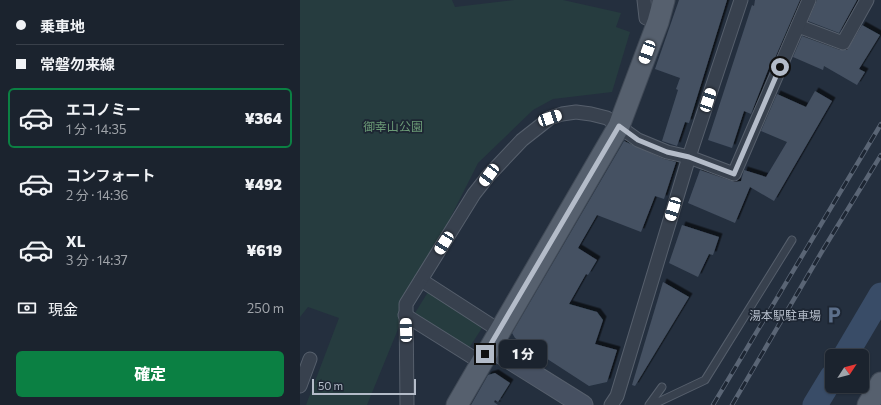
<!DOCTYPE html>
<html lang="ja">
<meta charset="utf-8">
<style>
:root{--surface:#1b232e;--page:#242b36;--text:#f1f3f6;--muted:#a0a4aa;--line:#39404a;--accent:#0b8043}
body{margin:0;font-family:Commissioner,"Noto Sans JP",sans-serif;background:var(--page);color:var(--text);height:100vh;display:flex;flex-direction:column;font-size:15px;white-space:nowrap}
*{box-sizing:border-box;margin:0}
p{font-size:13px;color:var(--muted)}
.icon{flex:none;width:22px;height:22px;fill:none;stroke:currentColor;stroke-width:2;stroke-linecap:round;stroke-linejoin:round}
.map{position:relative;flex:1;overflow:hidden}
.sheet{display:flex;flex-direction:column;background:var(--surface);width:300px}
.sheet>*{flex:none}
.banner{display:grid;align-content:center;height:88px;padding:0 16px;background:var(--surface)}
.needle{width:26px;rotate:54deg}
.buttons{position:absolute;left:525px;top:349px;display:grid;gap:8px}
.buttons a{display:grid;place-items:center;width:44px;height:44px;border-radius:6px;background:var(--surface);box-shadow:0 1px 3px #0004,0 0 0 1px var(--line);font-size:20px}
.scale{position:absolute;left:12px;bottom:10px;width:104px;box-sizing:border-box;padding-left:4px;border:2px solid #b4bcc9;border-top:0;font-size:11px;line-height:14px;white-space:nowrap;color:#b4bcc9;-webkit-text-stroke:3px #1d2633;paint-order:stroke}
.end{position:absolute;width:18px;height:18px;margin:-9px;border:5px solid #b4bcc9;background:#111;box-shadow:0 0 0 2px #111}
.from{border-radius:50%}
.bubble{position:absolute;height:28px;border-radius:6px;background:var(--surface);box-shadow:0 1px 3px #0004,0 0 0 1px var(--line);font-size:13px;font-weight:800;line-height:28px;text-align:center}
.car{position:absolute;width:12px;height:24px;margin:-12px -6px;border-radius:5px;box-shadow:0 0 3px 1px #0007;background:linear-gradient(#fff 24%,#345 0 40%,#fff 0 76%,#345 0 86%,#fff 0)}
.banner b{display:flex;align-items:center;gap:14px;height:38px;font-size:15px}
.banner b+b{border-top:1px solid var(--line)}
.banner i{width:10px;height:10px;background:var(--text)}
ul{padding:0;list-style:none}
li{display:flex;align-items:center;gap:12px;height:60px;margin:0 8px 6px;padding:0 8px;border:2px solid transparent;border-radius:6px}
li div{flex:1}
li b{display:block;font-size:15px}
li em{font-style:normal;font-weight:800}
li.current{border-color:var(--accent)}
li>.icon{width:36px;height:36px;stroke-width:1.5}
.pay{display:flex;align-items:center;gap:10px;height:44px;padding:0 16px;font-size:15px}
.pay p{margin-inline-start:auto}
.action{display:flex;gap:8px;margin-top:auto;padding:8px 16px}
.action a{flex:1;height:46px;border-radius:6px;background:var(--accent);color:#fff;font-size:16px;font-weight:800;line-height:46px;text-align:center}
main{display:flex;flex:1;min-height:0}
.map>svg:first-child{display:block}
.green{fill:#263c3f}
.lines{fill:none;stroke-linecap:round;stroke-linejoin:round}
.river{stroke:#394c67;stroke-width:25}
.building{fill:#455162;filter:url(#shadow)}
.lane-casing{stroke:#565f6c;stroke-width:9}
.street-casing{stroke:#565f6c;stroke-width:15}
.secondary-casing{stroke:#565f6c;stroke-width:21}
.primary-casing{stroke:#414a57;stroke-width:23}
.lane{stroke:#38414e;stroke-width:7}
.street{stroke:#38414e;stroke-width:13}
.secondary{stroke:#465061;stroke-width:19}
.primary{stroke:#56606e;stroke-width:21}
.rail-casing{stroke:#5a6575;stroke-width:4.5}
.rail{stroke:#1d2633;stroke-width:3;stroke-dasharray:9;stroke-linecap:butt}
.route{stroke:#b4bcc9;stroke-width:5}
.labels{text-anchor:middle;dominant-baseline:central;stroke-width:3.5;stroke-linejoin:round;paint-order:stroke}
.park-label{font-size:12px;fill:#6b9a76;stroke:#1d2633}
.poi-label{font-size:12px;fill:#b4bcc9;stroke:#1d2633;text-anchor:end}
</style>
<main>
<section class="sheet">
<div class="banner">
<b><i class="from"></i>乗車地</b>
<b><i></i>常磐勿来線</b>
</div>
<ul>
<li class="current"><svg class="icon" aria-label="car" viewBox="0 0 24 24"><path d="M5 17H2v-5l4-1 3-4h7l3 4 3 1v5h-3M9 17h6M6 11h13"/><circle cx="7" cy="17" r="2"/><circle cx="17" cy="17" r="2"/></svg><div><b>エコノミー</b><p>1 分 · 14:35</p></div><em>¥364</em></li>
<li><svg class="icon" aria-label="car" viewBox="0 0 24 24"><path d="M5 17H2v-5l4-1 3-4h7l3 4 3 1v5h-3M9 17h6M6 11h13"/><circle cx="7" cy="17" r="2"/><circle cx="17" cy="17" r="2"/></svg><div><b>コンフォート</b><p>2 分 · 14:36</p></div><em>¥492</em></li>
<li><svg class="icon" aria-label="car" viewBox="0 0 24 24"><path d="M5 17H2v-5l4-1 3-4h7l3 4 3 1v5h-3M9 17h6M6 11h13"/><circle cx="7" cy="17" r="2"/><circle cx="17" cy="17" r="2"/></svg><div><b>XL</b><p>3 分 · 14:37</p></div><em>¥619</em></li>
</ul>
<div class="pay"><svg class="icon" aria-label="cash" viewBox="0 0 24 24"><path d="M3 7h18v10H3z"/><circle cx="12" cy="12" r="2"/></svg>現金<p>250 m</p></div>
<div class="action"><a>確定</a></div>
</section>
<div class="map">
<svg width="581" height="405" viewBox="0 0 581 405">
<defs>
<filter id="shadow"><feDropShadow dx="3.5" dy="-3.5" stdDeviation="0" flood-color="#0009"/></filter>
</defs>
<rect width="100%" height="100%" fill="#242f3e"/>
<g class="green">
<path d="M0 0H152L155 7 214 0H263L321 13 316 27 330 32 312 92 253 99 233 110 178 163 114 290 67 405H6L39 318 8 307 0 317Z"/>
<path d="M128 292 182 328 169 348 115 313Z"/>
</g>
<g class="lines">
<g class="river">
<path d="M545 356 581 295"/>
<path d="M515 405 532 377"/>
</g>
</g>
<g class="building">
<path d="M379 0H427L389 123 385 122 377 146 362 141 378 90 376 89 380 78 355 69Z"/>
<path d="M455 0H500L472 65H470L451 114 444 111 432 148 408 140 452 5 454 6Z"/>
<path d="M517 0H557L539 33 508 21Z"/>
<path d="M562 25 580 35 559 69 565 72 557 85 524 66 523 70 493 57 502 36 540 50H547Z"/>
<path d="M515 91 532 101 474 201 450 187 435 223 388 203 400 170 435 182 441 181 444 170 466 177 487 142 461 131 477 94 506 107Z"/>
<path d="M324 141 364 159 376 162 364 199 355 196 341 232 297 215 278 248 297 260 288 275 286 274 269 304 297 312 303 320 295 344 317 350 307 382 289 386 215 338 212 333Z"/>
<path d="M382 225 419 237 413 255 409 254 398 277 369 263Z"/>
<path d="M363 282 389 297 335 386 332 385Z"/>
<path d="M195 373 210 383 198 402 195 400 194 402 198 405H171L188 375Z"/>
</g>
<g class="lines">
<g class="lane-casing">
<g id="lane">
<path d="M349 405 362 387"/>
<path d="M352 405 405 380 492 240"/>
</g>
</g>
<g class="street-casing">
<g id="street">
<path d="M344 0 346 18 358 22"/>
<path d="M498 26 543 43 567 0"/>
<path d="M121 280 200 331"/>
<path d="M105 315 180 362"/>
<path d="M0 386 10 359"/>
<path d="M107 405 106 304 174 194 189 175 222 140 250 118 262 114 276 112 291 114 307 118 338 140 367 152 389 157 434 174 509 0"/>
<path d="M311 405 317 396 389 157 441 0"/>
</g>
</g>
<g class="secondary-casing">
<path id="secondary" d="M190 347 283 405"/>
</g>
<g class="primary-casing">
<g id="primary">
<path d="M157 405 319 126 358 22 364 0"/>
<path d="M568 405 581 383"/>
</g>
</g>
<use href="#lane" class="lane"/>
<use href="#street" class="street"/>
<use href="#secondary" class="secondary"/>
<use href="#primary" class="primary"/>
<g class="rail-casing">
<g id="rail">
<path d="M413 405 581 124"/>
<path d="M432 405 521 253 581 155"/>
</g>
</g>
<use href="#rail" class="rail"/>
</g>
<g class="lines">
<path class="route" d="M185 354 319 126 338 140 367 152 389 157 434 174 480 67"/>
</g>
<defs>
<g id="parking-bare" transform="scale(1.38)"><path d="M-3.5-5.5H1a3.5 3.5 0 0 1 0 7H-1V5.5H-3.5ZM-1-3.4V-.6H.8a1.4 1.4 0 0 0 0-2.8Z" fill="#5c6f8a" stroke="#1d2633" stroke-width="2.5" paint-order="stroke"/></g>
</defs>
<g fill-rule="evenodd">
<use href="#parking-bare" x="534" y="315"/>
</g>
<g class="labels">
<g class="park-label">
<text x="93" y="126">御幸山公園</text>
</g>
<g class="poi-label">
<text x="521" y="315">湯本駅駐車場</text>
</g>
</g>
</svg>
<div class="buttons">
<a><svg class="needle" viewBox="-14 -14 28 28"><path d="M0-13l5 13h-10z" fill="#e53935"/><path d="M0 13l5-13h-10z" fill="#a0a4aa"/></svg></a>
</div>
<div class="scale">50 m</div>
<i class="end from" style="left:480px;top:67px"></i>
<i class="end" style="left:185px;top:354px"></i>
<div class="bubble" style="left:199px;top:340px;width:48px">1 分</div>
<i class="car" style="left:347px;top:52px;rotate:200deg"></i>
<i class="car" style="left:408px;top:100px;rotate:18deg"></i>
<i class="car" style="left:250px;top:118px;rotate:71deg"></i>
<i class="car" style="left:189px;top:175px;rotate:217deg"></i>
<i class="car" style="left:373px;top:209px;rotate:197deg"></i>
<i class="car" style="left:144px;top:243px;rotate:212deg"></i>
<i class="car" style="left:106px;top:330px;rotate:358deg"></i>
</div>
</main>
